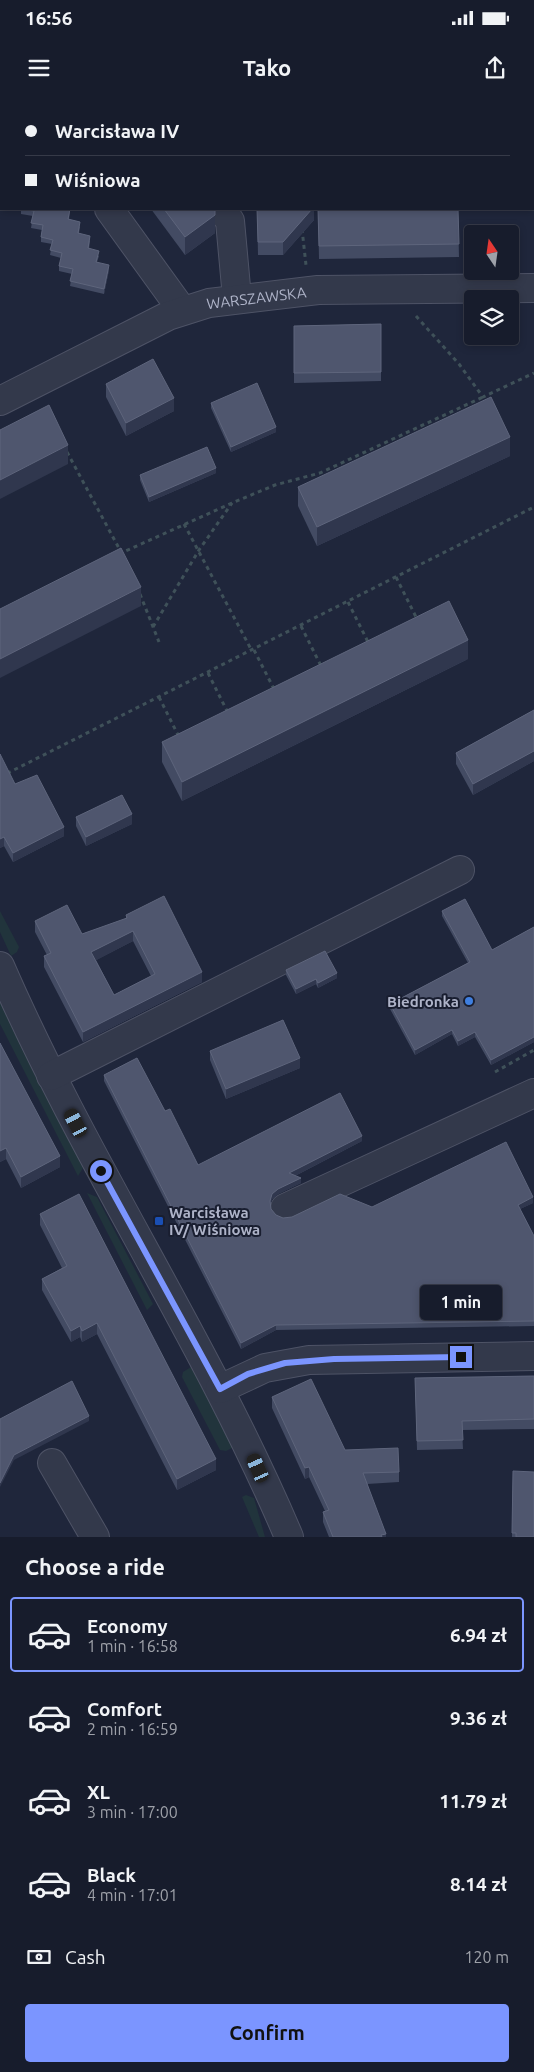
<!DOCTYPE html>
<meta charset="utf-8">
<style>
:root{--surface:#171c2c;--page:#242938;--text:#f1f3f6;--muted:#9ea1a9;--line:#363a48;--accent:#7b95ff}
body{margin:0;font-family:Ubuntu,sans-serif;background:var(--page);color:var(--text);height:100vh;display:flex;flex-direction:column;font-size:19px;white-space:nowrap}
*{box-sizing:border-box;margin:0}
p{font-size:16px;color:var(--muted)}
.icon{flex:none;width:28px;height:28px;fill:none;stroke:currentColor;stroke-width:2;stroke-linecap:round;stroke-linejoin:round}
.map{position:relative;height:1437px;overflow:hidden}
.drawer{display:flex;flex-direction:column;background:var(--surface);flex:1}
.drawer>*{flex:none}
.banner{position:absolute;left:0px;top:0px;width:535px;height:110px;box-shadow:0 2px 8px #0003,0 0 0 1px var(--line);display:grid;align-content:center;height:110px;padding:0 25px;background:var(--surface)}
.needle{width:32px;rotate:347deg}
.controls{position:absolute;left:464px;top:125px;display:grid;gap:10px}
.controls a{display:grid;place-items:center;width:55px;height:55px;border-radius:5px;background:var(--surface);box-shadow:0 2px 8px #0003,0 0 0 1px var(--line);font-size:25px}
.end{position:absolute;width:22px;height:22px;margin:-11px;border:6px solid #7b95ff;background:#111;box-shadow:0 0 0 2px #111}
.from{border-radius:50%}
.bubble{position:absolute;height:35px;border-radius:5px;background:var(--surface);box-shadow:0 2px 8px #0003,0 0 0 1px var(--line);font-size:16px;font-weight:600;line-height:35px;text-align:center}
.car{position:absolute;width:15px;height:30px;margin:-15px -8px;border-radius:6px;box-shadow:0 0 4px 1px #0007;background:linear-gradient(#222 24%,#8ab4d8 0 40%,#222 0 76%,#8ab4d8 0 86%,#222 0)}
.banner b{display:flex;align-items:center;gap:18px;height:48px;font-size:19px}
.banner b+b{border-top:1px solid var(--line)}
.banner i{width:12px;height:12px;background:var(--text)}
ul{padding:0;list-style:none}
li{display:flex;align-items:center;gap:15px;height:75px;margin:0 10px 8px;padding:0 15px;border:2px solid transparent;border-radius:5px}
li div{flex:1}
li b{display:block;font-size:19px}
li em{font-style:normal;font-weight:600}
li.current{border-color:var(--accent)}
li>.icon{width:45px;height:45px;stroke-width:1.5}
h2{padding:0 25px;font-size:22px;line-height:60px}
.pay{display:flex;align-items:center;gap:12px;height:55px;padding:0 25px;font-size:19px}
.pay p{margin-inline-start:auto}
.primary-button{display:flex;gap:10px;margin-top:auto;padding:10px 25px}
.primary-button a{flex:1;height:58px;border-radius:5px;background:var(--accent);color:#111;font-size:20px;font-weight:600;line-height:58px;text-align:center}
.status{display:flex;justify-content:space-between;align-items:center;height:35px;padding:0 25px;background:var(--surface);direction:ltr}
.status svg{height:14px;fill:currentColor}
header{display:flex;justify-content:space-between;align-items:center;height:65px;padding:0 25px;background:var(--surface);font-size:22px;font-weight:600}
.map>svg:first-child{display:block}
.green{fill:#21343c}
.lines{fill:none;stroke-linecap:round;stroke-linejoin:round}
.minor-casing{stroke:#4e5366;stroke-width:30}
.path{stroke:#3f5159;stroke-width:3;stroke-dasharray:4 4;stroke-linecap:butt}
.minor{stroke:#33394b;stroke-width:28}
.wall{fill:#434b63;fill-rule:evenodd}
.shaded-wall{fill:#30374e}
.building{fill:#4f566e;stroke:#5e657c;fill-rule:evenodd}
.route{stroke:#7b95ff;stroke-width:6}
.shop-dot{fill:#3f7fe0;stroke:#191e30;stroke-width:2}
.transit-dot{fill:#1a4fb4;stroke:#191e30;stroke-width:2}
.labels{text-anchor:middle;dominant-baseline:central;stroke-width:4;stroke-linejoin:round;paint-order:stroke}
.street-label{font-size:15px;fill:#aeb3c8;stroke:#191e30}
.poi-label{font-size:15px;font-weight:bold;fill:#aeb3c8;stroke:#191e30;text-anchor:end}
</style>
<div class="status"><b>16:56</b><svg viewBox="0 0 49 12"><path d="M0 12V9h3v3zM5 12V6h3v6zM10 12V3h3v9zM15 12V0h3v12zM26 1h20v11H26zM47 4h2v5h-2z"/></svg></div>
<header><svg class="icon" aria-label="menu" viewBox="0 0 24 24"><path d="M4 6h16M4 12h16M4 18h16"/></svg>Tako<svg class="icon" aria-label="share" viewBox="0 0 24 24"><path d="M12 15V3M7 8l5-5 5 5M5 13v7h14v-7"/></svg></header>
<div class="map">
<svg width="534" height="1437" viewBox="0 0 534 1437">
<rect width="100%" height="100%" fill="#1f263b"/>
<g class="green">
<path d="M0 811 19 847 17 852 11 856 0 832Z"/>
<path d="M0 900 83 1068 78 1076 0 924Z"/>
<path d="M87 1093 97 1097 153 1204 147 1210Z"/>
<path d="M191 1267 234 1347 226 1351 220 1350 182 1277 183 1272Z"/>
<path d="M246 1395 254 1398 265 1437H259L242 1397Z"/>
</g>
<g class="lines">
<g class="minor-casing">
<g id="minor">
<path d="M31 0 32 1"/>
<path d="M109 109 182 210"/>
<path d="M221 109 230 121 237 198"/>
<path id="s1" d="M0 301 168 216 209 203 318 190 534 188"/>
<path d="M0 866C85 1062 206 1241 289 1437"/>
<path d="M51 976 460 770"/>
<path d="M285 1108 534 993"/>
<path d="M220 1289 265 1268 309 1260 534 1256"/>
<path d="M52 1363 95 1437"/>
</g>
</g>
<g class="path">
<path d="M216 0 217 1"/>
<path d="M380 1 382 0"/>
<path d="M302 129 306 165"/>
<path d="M416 216 459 264 483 297 534 273"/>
<path d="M67 352 121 452"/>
<path d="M184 424 252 551"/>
<path d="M119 454 232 403 275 385 320 373 483 297"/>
<path d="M396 477 417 519"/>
<path d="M140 494 159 542"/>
<path d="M348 502 369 544"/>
<path d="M301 526 322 568"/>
<path d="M153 527 199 450 232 403"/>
<path d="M254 550 274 589"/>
<path d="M208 573 228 613"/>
<path d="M159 597 179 637"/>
<path d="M0 677 534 407"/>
<path d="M495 972 534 950"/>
</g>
<use href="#minor" class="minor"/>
</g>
<g class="wall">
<path d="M99 0H139L140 1H100Z"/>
<path d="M319 0H368V1H320Z"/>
<path d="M21 109 70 112 69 119 80 127 79 133 90 141 89 149 99 156 97 162 109 170 104 194 70 186 72 174 59 171V166L61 158 50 155 52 144 41 142V137L42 130 31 128 33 116 21 114Z"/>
<path d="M151 109H215V133L185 155Z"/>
<path d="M257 109H314V120L283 155H258Z"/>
<path d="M318 109H458L459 157 319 159Z"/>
<path d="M381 224V281L294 283V226Z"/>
<path d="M106 284 174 311 126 336 106 297Z"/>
<path d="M211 303 276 332 231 352 211 308Z"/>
<path d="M510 356 317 446 298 406V387Z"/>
<path d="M216 373 149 402 140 380V375Z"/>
<path d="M468 559 182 701 162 662V642Z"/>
<path d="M534 610V661L473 695 456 664V653Z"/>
<path d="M15 684 64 736 13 762 4 746 0 748Z"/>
<path d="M76 717 132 724 86 746 76 726Z"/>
<path d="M442 811 492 850 534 827V942L491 965 475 937 458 946 452 934 415 955 390 909V904L468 863 442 816Z"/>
<path d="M126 815 202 882 83 942 44 867V856L47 855 35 832V821L82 834 126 819ZM133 841 151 876 114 895 96 860Z"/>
<path d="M286 870 337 878 318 888 316 884 296 894 286 875Z"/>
<path d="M0 943 60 1067 21 1088 6 1059 0 1062Z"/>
<path d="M210 951 300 968 226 999 210 960Z"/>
<path d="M104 975 165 1011 198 1065 362 1041 295 1076 301 1083 278 1094 272 1099 270 1104 271 1109 276 1115 283 1118 372 1107 533 1103 520 1109 534 1136V1226L276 1230 241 1249 104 981Z"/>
<path d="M40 1114 216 1370 177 1390 97 1234 82 1242 80 1237 71 1242 42 1190V1179L62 1168 40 1125Z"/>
<path d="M534 1276V1329L462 1330 463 1349 417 1350 415 1278Z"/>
<path d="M272 1297 345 1350 399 1372V1382L367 1384 386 1437H329L323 1422V1412L325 1411 309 1377 305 1379 272 1308Z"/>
<path d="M513 1371 534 1437H512Z"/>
</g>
<g class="shaded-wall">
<path d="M345 0H368V1H343Z"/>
<path d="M312 109H314V120L283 155V142Z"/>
<path d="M215 115V133L185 155V137Z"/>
<path d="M109 165V170L104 194V189Z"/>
<path d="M174 298V311L126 336V323Z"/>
<path d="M276 327V332L231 352V347Z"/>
<path d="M510 337V356L317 446V427Z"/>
<path d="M68 345V364L0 399V380Z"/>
<path d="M216 368V373L149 402V397Z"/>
<path d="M141 487V506L0 578V559Z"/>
<path d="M468 540V559L182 701V682Z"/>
<path d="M534 651V661L473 695V684Z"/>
<path d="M132 714V724L86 746V737Z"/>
<path d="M64 727V736L13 762V753Z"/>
<path d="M4 737V746L0 748V739Z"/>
<path d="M133 831V841L91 863V852Z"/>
<path d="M202 872V882L83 942V932Z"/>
<path d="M337 873V878L318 888V883Z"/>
<path d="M316 879V884L296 894V889Z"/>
<path d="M452 930V934L415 955V950Z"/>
<path d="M475 932V937L458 946V941Z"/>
<path d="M534 937V942L491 965V960Z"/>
<path d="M300 958V968L226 999V989Z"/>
<path d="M362 1036V1041L289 1079V1073Z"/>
<path d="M6 1048V1059L0 1062V1051Z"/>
<path d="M60 1056V1067L21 1088V1077Z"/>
<path d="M301 1078V1083L278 1094 272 1099 270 1106V1101L272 1094 278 1089Z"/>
<path d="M533 1097V1103L518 1110V1105Z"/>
<path d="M97 1223V1234L82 1242V1231Z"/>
<path d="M276 1225V1230L241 1249V1243Z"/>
<path d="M80 1226V1237L71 1242V1231Z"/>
<path d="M89 1316V1321L14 1360 0 1387V1383L14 1355Z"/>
<path d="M216 1359V1370L177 1390V1379Z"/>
<path d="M309 1367V1377L305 1379V1368Z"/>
<path d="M386 1434V1437H381V1435Z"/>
</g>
<g class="building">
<path d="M112 0H139L140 1H113Z"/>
<path d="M333 0H345L343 1H334Z"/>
<path d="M0 5 1 6V66H0Z"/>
<path d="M21 109H70L68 119 80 122 78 133 90 136 88 148 99 151 96 162 109 165 104 189 70 181 73 169 59 166 62 153 50 150 53 140 41 137 43 125 31 123 34 111Z"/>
<path d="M164 109H215V115L185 137Z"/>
<path d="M257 109H312L283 142H258Z"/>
<path d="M318 109H458L459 144 319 146Z"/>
<path d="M381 224V272L294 273V226Z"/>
<path d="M153 259 174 298 126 323 106 284Z"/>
<path d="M257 283 276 327 231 347 211 303Z"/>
<path d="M491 297 510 337 317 427 298 387Z"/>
<path d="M49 305 68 345 0 380V330Z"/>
<path d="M207 347 216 368 149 397 140 375Z"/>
<path d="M121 448 141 487 0 559V509Z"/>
<path d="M449 501 468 540 182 682 162 642Z"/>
<path d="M534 610V651L473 684 456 653Z"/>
<path d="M0 654 15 684 37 675 64 727 13 753 4 737 0 739Z"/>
<path d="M122 695 132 714 86 737 76 717Z"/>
<path d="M164 796 202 872 83 932 44 856 51 853 35 821 67 805 82 834 127 818 126 815ZM133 831 155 874 114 895 91 852Z"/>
<path d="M465 799 492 850 534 827V937L491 960 475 932 458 941 452 930 415 950 390 904 470 862 442 811Z"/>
<path d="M325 851 337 873 318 883 316 879 296 889 286 870Z"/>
<path d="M283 920 300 958 226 989 210 951Z"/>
<path d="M0 943 60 1056 21 1077 6 1048 0 1051Z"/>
<path d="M137 958 165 1011 170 1009 198 1065 340 993 362 1036 289 1073 301 1078 278 1089 272 1094 270 1101 271 1109 276 1115 283 1118 292 1117 340 1094 372 1107 506 1042 533 1097 518 1105 534 1136V1221L276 1225 241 1243 104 975Z"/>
<path d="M79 1094 216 1359 177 1379 97 1223 82 1231 80 1226 71 1231 42 1179 67 1166 40 1114Z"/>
<path d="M534 1276V1319L462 1321 463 1340 417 1341 415 1278Z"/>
<path d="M311 1279 345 1350 398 1348 399 1372 363 1373 386 1434 381 1435 382 1437H333L323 1412 329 1410 309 1367 305 1368 272 1297Z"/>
<path d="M72 1281 89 1316 14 1355 0 1383V1319Z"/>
<path d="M513 1371 534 1372V1437H516V1433H512Z"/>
</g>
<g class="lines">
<path class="route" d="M101 1071 220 1289 248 1274 285 1263 334 1259 461 1257"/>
</g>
<circle class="shop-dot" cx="469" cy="901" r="5"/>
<rect class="transit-dot" x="154" y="1116" width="10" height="10" rx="2.5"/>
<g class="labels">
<g class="street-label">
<text stroke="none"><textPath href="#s1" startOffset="279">WARSZAWSKA</textPath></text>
</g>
<g class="poi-label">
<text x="459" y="901">Biedronka</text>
<text x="169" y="1112" text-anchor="start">Warcisława<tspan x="169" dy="17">IV/ Wiśniowa</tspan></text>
</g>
</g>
</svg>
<div class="controls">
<a><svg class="needle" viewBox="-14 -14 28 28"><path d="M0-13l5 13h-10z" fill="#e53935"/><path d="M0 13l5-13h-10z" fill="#9ea1a9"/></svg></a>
<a><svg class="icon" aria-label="layers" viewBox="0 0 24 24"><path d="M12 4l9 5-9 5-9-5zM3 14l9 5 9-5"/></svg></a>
</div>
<i class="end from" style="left:101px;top:1071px"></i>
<i class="end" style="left:461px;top:1257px"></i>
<div class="bubble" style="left:420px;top:1185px;width:82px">1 min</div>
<i class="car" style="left:76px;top:1023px;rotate:332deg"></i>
<i class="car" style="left:258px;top:1368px;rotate:336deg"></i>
<div class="banner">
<b><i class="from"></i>Warcisława IV</b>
<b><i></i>Wiśniowa</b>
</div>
</div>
<section class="drawer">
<h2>Choose a ride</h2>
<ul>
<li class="current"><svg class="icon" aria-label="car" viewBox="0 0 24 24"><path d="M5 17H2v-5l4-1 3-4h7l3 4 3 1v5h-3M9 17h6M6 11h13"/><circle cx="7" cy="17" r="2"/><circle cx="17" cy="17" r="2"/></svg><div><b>Economy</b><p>1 min · 16:58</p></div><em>6.94 zł</em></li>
<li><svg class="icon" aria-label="car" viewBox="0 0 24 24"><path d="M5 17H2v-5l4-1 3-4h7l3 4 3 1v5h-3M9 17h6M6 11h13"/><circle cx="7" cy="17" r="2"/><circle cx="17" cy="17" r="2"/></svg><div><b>Comfort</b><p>2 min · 16:59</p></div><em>9.36 zł</em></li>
<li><svg class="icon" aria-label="car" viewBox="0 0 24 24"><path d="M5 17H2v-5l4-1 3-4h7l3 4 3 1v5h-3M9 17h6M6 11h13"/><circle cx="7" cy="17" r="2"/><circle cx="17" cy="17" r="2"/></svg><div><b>XL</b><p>3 min · 17:00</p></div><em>11.79 zł</em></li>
<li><svg class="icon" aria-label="car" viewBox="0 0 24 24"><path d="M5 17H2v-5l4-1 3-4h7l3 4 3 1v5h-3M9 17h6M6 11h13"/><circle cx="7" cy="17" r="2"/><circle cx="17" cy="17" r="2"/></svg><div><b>Black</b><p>4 min · 17:01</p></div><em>8.14 zł</em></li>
</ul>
<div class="pay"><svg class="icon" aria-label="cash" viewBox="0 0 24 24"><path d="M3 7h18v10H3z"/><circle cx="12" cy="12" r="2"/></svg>Cash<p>120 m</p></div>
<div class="primary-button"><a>Confirm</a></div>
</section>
